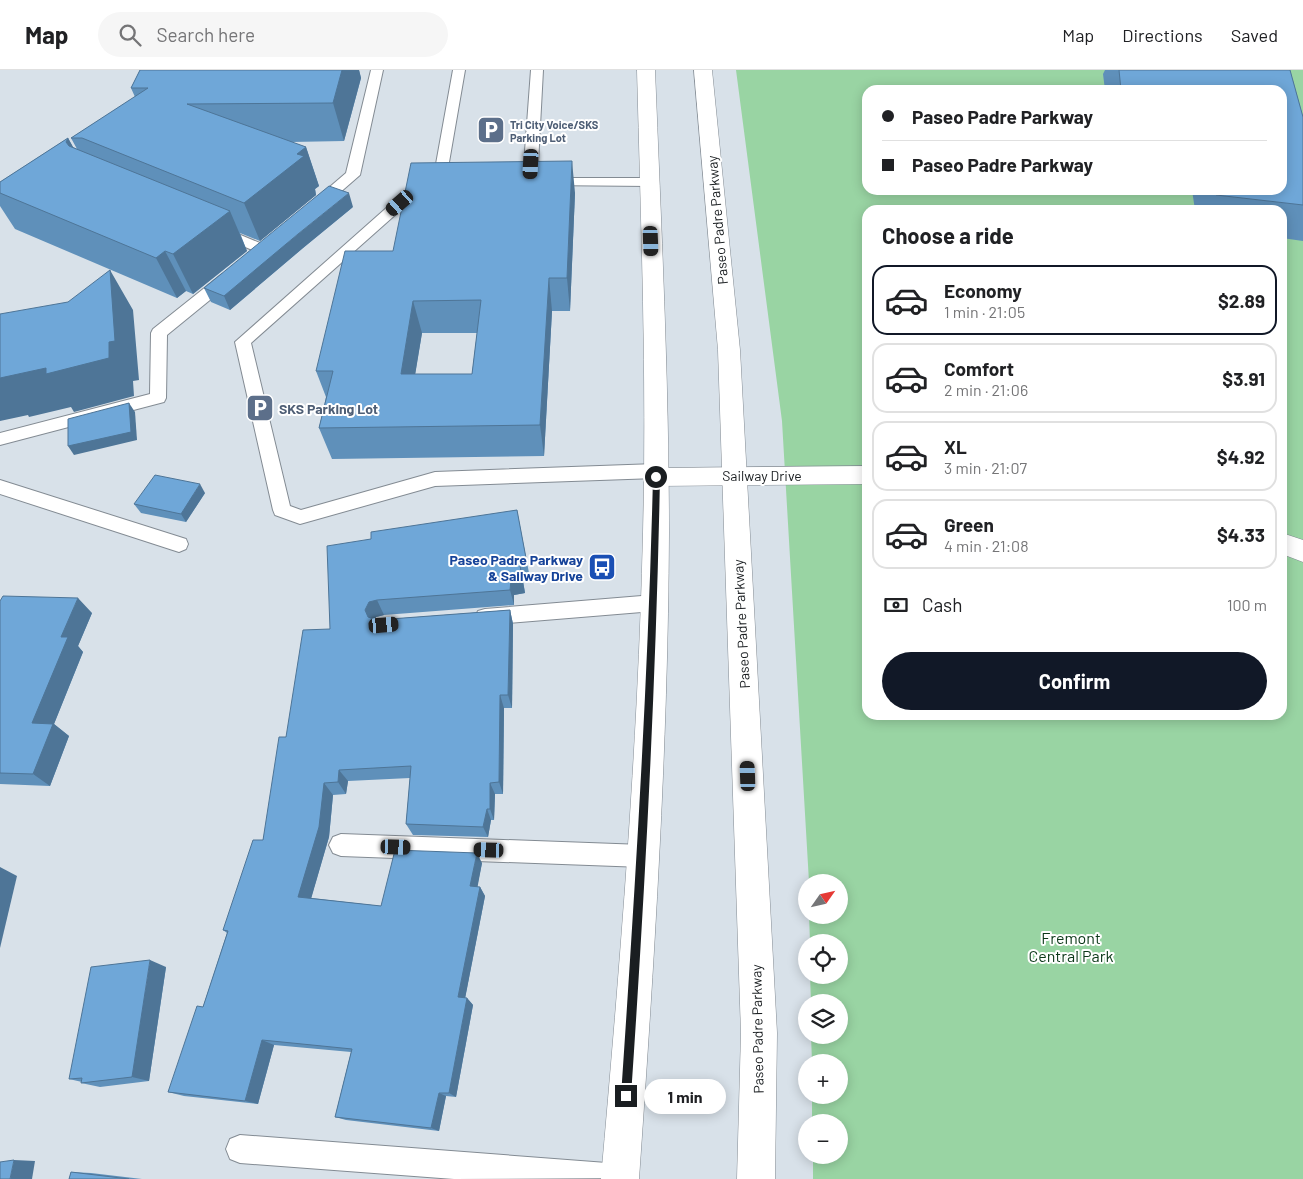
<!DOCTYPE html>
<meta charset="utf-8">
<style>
:root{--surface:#fff;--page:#f6f6f6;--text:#202124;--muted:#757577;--line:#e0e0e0;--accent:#111827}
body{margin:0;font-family:Barlow,sans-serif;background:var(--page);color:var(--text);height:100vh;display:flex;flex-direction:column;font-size:19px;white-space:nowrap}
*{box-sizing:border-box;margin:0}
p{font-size:16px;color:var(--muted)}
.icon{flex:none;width:28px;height:28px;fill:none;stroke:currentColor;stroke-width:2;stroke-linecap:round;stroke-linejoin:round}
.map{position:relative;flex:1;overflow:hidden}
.drawer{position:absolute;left:862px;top:135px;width:425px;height:515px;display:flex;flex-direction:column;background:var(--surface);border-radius:15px;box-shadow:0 2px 12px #0003}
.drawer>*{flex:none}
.hud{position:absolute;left:862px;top:15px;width:425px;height:110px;border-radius:15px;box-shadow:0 2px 12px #0003;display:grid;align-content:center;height:110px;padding:0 20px;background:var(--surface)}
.needle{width:32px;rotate:56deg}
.tools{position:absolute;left:798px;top:804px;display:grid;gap:10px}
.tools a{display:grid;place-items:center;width:50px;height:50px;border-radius:50%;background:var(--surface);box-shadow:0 2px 12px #0003;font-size:25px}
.end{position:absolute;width:22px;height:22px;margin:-11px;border:6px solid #1a1e21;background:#fff;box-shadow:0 0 0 2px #fff}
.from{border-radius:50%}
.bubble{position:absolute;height:35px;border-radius:18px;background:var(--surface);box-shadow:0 2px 12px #0003;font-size:16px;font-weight:700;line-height:35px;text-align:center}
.car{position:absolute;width:15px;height:30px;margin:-15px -8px;border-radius:6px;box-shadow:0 0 4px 1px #0007;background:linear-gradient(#222 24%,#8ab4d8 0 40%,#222 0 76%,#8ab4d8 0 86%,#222 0)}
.hud b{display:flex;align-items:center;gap:18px;height:48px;font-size:19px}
.hud b+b{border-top:1px solid var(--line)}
.hud i{width:12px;height:12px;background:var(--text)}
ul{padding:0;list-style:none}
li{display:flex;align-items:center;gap:15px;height:70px;margin:0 10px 8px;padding:0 10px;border:2px solid var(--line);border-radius:15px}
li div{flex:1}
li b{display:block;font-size:19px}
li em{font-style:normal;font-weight:700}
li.current{border-color:var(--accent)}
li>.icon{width:45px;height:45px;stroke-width:1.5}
h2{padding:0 20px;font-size:22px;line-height:60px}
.pay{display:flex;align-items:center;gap:12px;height:55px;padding:0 20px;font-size:19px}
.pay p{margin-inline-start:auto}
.cta{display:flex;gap:10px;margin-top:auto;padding:10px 20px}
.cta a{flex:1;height:58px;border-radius:30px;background:var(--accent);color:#fff;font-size:20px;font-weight:700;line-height:58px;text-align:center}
header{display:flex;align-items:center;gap:30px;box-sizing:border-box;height:70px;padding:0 25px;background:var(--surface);border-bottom:1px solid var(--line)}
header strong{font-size:24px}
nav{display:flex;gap:28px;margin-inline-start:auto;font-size:18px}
.search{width:350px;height:45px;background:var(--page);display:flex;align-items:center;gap:12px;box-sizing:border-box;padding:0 18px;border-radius:28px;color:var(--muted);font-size:19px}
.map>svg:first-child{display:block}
.green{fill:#99d4a3;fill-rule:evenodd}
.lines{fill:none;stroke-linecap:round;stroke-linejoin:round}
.service-casing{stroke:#838b93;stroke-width:2}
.minor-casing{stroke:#838b93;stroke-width:1}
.secondary-casing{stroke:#838b93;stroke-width:1}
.service{fill:#fff;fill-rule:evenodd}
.minor{fill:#fff;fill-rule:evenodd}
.secondary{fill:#fff;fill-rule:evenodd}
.wall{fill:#5f90ba;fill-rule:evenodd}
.shaded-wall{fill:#4e7597}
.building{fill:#6fa7d8;stroke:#4e7597;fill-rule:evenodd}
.route{fill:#1a1e21}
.labels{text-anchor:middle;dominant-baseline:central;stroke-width:4;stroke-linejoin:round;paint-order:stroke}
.far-service-label{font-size:11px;font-weight:bold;fill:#4e5e75;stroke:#fff;text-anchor:start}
.street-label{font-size:14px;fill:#1a1e21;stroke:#fff}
.service-label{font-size:14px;font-weight:bold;fill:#4e5e75;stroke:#fff;text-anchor:start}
.transit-label{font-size:14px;font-weight:bold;fill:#164399;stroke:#fff;text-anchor:end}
.near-park-label{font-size:16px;fill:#0b3818;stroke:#fff}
</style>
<header>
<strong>Map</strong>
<div class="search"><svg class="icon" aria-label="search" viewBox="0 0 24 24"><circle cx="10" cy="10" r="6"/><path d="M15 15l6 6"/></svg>Search here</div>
<nav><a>Map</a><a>Directions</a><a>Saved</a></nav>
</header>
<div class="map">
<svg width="1303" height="1109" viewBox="0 0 1303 1109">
<rect width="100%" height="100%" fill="#d8e1e9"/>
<path class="green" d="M736 0H1303V1109H813V1085H839V1052H812V1025H839V992H812L811 965H839V932H811L810 905H839V872H810L809 845H839V812H809L782 351ZM868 20H1282V120H868ZM868 140H1282V645H868Z"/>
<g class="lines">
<g class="service-casing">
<g id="service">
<path d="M371 0H383L360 105 321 139H311L309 136 311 133 346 103Z"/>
<path d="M453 0H465L448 98 251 273 290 436 301 440 435 402 656 394 662 396 665 401 662 406 656 408 435 416 300 454 275 445 273 440 235 272 436 94Z"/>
<path d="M531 0H543L537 112 535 115 525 116 518 112 523 108Z"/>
<path d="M547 108H649L656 112 649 116 542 115 540 112 542 109Z"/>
<path d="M219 156 267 176 269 179 267 182H257L214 164 212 161 214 158Z"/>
<path d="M227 203 232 204 235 208 232 212 167 265 166 328 164 332 0 375V363L150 324 151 263 153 259 222 204Z"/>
<path d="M0 410 186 469 188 474 186 479 179 482 0 424Z"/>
<path d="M654 525 661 527 664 533 661 539 654 541 485 555 478 553 475 547 478 541 485 539Z"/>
<path d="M341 764 643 775 651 778 655 786 651 794 643 797 341 786 333 783 329 775 333 767Z"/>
<path d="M240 1065 620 1094 630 1098 634 1108 454 1109 240 1093 230 1089 226 1079 230 1069Z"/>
</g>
</g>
<g class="minor-casing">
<g id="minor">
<path d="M868 396V414L656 416 647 414 644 407 647 400 656 398Z"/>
<path d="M1282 463 1303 470V492L1282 484Z"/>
</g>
</g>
<g class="secondary-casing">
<g id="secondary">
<path d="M637 0H655C661 154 669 308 669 463 668 678 654 894 639 1109H601C620 894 638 679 643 463 647 309 641 154 637 0Z"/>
<path d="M694 0H712L740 280 777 963 775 1109H737L741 963 718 280Z"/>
</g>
</g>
<use href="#service" class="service"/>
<use href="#minor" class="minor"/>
<use href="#secondary" class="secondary"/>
</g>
<g class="wall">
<path d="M140 0H359L361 8 344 71 291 72 306 77 319 116 315 119 316 125 260 171 240 163 247 181 193 224 186 221 177 228 15 159 0 136V112L68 68 73 77 77 79 71 68 135 27 131 18Z"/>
<path d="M1105 0H1290L1303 47V171L1282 168V140H1195L1192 120H1282V20H1105L1103 4Z"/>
<path d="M575 123 570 241H552L544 386 332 389 319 358 326 327 316 301 393 181ZM422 263H477L472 304H415Z"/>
<path d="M353 137 303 178 230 240 211 232 204 218Z"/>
<path d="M205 423 186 452 141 443 134 434Z"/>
<path d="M517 440 529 503 522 504 525 523 514 525V535L384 545 376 547 375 550H377L510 540 513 554 512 638H504L503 724H495L494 750H491L488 767 413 765 406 754 410 708 348 711 346 724 333 725 329 767 311 828 381 836 482 793 477 817H480L485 826 465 928H467L473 935 456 1027 446 1026 439 1061 346 1050 335 1047 351 982 274 975 258 1034 184 1026 168 1022 203 937 227 863 223 860 263 770 286 667 330 559 371 469Z"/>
<path d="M0 531 92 543 78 576 83 582 54 654 69 666 50 716 0 714Z"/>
<path d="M166 897 149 1011 100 1017 81 1013 82 1012 69 1009Z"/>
<path d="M71 1102 91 1103 142 1109H69Z"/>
</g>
<g class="shaded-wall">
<path d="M342 0H359L361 8 344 71 333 33Z"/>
<path d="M68 68 90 108 66 72Z"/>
<path d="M306 77 319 116 315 119 316 125 260 171 244 133 297 84Z"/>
<path d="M572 91 575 123 570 241 567 208Z"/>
<path d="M349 123 353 137 303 178 230 240 224 226 298 164Z"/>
<path d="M230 141 247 181 193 224 173 184Z"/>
<path d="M165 181 186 221 177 228 156 188Z"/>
<path d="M110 200 133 240 139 310 133 311 134 326 74 342 71 337 29 347 28 345 0 351V308Z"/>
<path d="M549 208 552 241 544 386 540 355Z"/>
<path d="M413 231 422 263 410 336 401 304Z"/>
<path d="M129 333 135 342 137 370 74 385 68 376Z"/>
<path d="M200 414 205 423 186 452 181 444Z"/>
<path d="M519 489 525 523 514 525V535L510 520 511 510Z"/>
<path d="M78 528 92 543 78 576 83 582 54 654 69 666 50 716 33 704 32 653 61 567Z"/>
<path d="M377 530 384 545 376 547 372 554 368 547 365 540 369 532Z"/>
<path d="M510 540 513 554 512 638 508 625Z"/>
<path d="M500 625 504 638 503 724 499 712Z"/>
<path d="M339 700 348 711 346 724 338 712Z"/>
<path d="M324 713 333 725 329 767 309 836 298 827Z"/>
<path d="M490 713 495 724 494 750 490 739Z"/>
<path d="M487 739 491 750 488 767 483 757Z"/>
<path d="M477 783 482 793 476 825 470 816Z"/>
<path d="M0 797 17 806 0 878Z"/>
<path d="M480 817 485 826 464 934 458 927Z"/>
<path d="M150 890 166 897 149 1011 132 1007Z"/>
<path d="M467 928 473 935 456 1027 449 1023Z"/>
<path d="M262 970 274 975 258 1034 245 1031Z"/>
<path d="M439 1023 446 1026 439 1061 431 1058Z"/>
<path d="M14 1090 35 1091 32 1109H10Z"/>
</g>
<g class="building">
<path d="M140 0H342L333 33 187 34 306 77 297 84 304 86 244 133 82 68H71L148 18H131Z"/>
<path d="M1119 0H1290L1303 47V135L1216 125 1215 120H1282V20H1121Z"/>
<path d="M68 68 66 72 69 76 230 141 173 184 165 181 156 188 0 123V112Z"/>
<path d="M572 91 567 208H549L540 355 319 358 333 301H316L345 181H393L411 93ZM481 230 472 304H401L413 231Z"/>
<path d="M329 116 349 123 298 164 224 226 204 218Z"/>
<path d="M110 200 115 271 109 272V288L46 304V298L0 308V244L68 232Z"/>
<path d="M129 333 131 362 68 376V349Z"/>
<path d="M155 405 200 414 181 444 134 434Z"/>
<path d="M517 440 526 488 519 489 522 508 511 510 510 520 377 530 369 532 365 540 368 547 377 550 510 540 508 625H500L499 712 490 713V739H487L483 757 406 754 411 696 339 700 338 712 324 713 319 757 298 827 381 836 395 780 477 783 470 816 480 817 458 927 467 928 449 1023H439L431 1058 335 1047 352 979 262 970 245 1031 168 1022 197 936 203 937 228 861 223 860 253 770H263L279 667H286L303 560 330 559 327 476 371 469V462Z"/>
<path d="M3 526 78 528 61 567H68L32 653 53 654 33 704 0 703V531Z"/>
<path d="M150 890 132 1007 81 1013 82 1008 69 1009 91 897Z"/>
<path d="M14 1090 10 1109H0V1092Z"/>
<path d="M71 1102 129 1109H69Z"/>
</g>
<path class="route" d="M656 404 660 407C656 614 645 820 631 1026L630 1030 626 1032 622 1030 621 1026C635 820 648 614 653 407Z"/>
<defs>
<g id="parking-square" transform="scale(1.4375)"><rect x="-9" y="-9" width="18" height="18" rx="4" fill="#5c6f8a" stroke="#fff"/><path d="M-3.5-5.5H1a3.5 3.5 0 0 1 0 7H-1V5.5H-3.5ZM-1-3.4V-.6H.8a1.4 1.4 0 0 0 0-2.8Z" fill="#fff"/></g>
<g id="bus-square" transform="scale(1.4375)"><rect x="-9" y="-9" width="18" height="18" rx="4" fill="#1a4fb4" stroke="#fff"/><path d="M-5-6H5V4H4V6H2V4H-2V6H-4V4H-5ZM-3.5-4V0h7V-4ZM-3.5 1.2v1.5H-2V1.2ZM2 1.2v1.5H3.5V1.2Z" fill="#fff"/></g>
</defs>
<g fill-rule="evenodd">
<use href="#parking-square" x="491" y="60"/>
<use href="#parking-square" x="260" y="338"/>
<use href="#bus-square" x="602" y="497"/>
</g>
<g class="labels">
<g class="far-service-label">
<text x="510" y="54">Tri City Voice/SKS<tspan x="510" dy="13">Parking Lot</tspan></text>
</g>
<g class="street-label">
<text transform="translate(717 150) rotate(-95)">Paseo Padre Parkway</text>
<text x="762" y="405">Sailway Drive</text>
<text transform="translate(741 554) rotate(-93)">Paseo Padre Parkway</text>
<text transform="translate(757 959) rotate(-91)">Paseo Padre Parkway</text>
</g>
<g class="service-label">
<text x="279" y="338">SKS Parking Lot</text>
</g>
<g class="transit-label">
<text x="583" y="489">Paseo Padre Parkway<tspan x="583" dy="16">&amp; Sailway Drive</tspan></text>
</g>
<g class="near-park-label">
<text x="1071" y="867">Fremont<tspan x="1071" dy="18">Central Park</tspan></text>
</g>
</g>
</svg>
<div class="tools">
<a><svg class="needle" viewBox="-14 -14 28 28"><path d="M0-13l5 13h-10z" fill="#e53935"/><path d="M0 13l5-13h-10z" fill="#757577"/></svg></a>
<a><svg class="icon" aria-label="locate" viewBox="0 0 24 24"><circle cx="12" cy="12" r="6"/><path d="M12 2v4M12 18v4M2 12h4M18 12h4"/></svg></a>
<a><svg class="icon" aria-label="layers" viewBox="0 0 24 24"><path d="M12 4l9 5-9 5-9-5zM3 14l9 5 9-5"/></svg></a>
<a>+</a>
<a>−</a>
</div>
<i class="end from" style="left:656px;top:407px"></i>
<i class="end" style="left:626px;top:1026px"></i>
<div class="bubble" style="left:644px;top:1009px;width:82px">1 min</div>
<i class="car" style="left:531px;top:94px;rotate:183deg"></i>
<i class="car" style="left:400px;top:133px;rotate:229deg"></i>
<i class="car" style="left:651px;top:171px;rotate:178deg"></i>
<i class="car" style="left:384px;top:555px;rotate:85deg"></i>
<i class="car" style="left:748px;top:706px;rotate:358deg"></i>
<i class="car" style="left:396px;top:777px;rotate:92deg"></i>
<i class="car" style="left:489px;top:780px;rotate:272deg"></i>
<div class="hud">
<b><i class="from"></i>Paseo Padre Parkway</b>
<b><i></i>Paseo Padre Parkway</b>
</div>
<section class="drawer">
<h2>Choose a ride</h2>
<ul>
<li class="current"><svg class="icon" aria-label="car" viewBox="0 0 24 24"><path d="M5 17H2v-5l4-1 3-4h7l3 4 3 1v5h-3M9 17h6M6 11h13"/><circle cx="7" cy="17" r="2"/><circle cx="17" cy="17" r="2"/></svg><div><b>Economy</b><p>1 min · 21:05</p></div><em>$2.89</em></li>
<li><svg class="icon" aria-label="car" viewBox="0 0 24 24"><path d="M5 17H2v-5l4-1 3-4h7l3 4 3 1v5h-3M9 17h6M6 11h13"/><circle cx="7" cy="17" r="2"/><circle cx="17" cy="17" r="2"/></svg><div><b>Comfort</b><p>2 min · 21:06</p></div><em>$3.91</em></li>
<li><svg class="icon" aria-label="car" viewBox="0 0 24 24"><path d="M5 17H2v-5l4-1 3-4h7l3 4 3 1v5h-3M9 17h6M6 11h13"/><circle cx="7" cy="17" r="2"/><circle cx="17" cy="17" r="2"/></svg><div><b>XL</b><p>3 min · 21:07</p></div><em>$4.92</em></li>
<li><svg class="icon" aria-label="car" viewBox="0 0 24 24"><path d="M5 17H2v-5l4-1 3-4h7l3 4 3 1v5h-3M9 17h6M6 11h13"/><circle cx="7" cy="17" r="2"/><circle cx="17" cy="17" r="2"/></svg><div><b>Green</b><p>4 min · 21:08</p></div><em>$4.33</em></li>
</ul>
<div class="pay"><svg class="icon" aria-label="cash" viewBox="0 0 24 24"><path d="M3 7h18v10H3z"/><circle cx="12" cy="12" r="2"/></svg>Cash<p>100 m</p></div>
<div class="cta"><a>Confirm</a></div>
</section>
</div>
